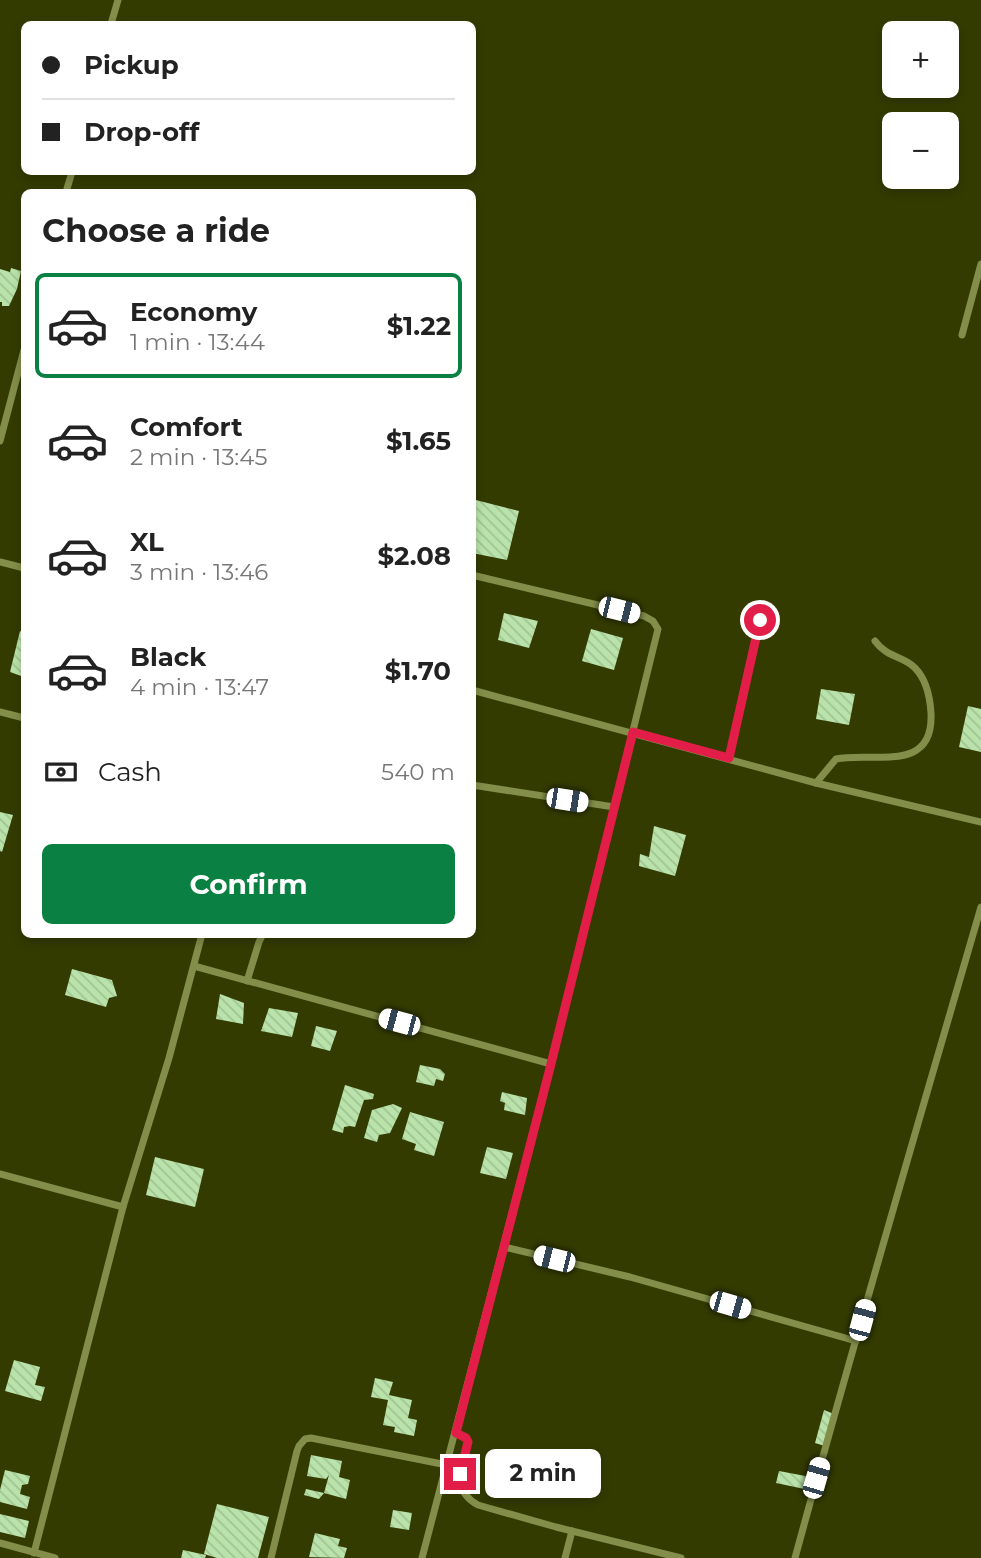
<!DOCTYPE html>
<meta charset="utf-8">
<style>
:root{--surface:#fff;--page:#f2f2f2;--text:#222;--muted:#767676;--line:#e0e0e0;--accent:#0b8043}
body{margin:0;font-family:Montserrat,sans-serif;background:var(--page);color:var(--text);height:100vh;display:flex;flex-direction:column;font-size:26px;white-space:nowrap}
*{box-sizing:border-box;margin:0}
p{font-size:23px;color:var(--muted)}
.icon{flex:none;width:38px;height:38px;fill:none;stroke:currentColor;stroke-width:2;stroke-linecap:round;stroke-linejoin:round}
.map{position:relative;flex:1;overflow:hidden}
.details{position:absolute;left:21px;top:189px;width:455px;height:749px;display:flex;flex-direction:column;background:var(--surface);border-radius:10px;box-shadow:0 4px 10px #0003}
.details>*{flex:none}
.hud{position:absolute;left:21px;top:21px;width:455px;height:154px;border-radius:10px;box-shadow:0 4px 10px #0003;display:grid;align-content:center;height:154px;padding:0 21px;background:var(--surface)}
.tools{position:absolute;left:882px;top:21px;display:grid;gap:14px}
.tools a{display:grid;place-items:center;width:77px;height:77px;border-radius:10px;background:var(--surface);box-shadow:0 4px 10px #0003;font-size:35px}
.end{position:absolute;width:32px;height:32px;margin:-16px;border:9px solid #e11d48;background:#fff;box-shadow:0 0 0 4px #fff}
.from{border-radius:50%}
.bubble{position:absolute;height:49px;border-radius:10px;background:var(--surface);box-shadow:0 4px 10px #0003;font-size:23px;font-weight:700;line-height:49px;text-align:center}
.car{position:absolute;width:21px;height:42px;margin:-21px -10px;border-radius:9px;box-shadow:0 0 5px 2px #0007;background:linear-gradient(#fff 24%,#345 0 40%,#fff 0 76%,#345 0 86%,#fff 0)}
.hud b{display:flex;align-items:center;gap:24px;height:66px;font-size:26px}
.hud b+b{border-top:2px solid var(--line)}
.hud i{width:18px;height:18px;background:var(--text)}
ul{padding:0;list-style:none}
li{display:flex;align-items:center;gap:21px;height:105px;margin:0 14px 10px;padding:0 7px;border:4px solid transparent;border-radius:10px}
li div{flex:1}
li b{display:block;font-size:26px}
li em{font-style:normal;font-weight:700}
li.current{border-color:var(--accent)}
li>.icon{width:63px;height:63px;stroke-width:1.5}
h2{padding:0 21px;font-size:32px;line-height:84px}
.pay{display:flex;align-items:center;gap:18px;height:77px;padding:0 21px;font-size:26px}
.pay p{margin-inline-start:auto}
.cta{display:flex;gap:14px;margin-top:auto;padding:14px 21px}
.cta a{flex:1;height:80px;border-radius:10px;background:var(--accent);color:#fff;font-size:28px;font-weight:700;line-height:80px;text-align:center}
.map>svg:first-child{display:block}
.building{fill:url(#building-back-hatch)}
.lines{fill:none;stroke-linecap:round;stroke-linejoin:round}
.minor{stroke:#828e49;stroke-width:7}
.route{stroke:#e11d48;stroke-width:9}
</style>
<div class="map">
<svg width="981" height="1558" viewBox="0 0 981 1558">
<defs>
<pattern id="building-back-hatch" width="6" height="6" patternUnits="userSpaceOnUse" patternTransform="scale(1.75)"><rect width="6" height="6" fill="#b9e3aa"/><path d="M-1 5l2 2M0 0l6 6M5-1l2 2" fill="none" stroke="#a1c393"/></pattern>
</defs>
<rect width="100%" height="100%" fill="#333b01"/>
<g class="building">
<path d="M11 268 21 271 17 289 9 306H2V302H0V269L10 272Z"/>
<path d="M472 499 519 511 507 560 472 553Z"/>
<path d="M504 613 538 621 529 648 498 640Z"/>
<path d="M591 629 623 638 614 670 582 661Z"/>
<path d="M20 631 24 633V677L10 672Z"/>
<path d="M821 689 855 694 849 725 816 719Z"/>
<path d="M968 706 981 709V752L959 747Z"/>
<path d="M0 812 13 815 2 852 0 851Z"/>
<path d="M654 826 686 835 675 876 639 866 640 854 649 857Z"/>
<path d="M72 969 112 980 117 996 109 998 106 1007 65 995Z"/>
<path d="M220 994 244 1003 243 1024 216 1019Z"/>
<path d="M269 1008 298 1013 292 1037 261 1031Z"/>
<path d="M316 1026 337 1031 330 1051 311 1046Z"/>
<path d="M420 1065 440 1069 445 1074 443 1081 436 1079 434 1086 416 1082Z"/>
<path d="M345 1085 374 1094 373 1099 364 1100 355 1127 350 1126 344 1127 343 1133 332 1130Z"/>
<path d="M502 1092 527 1098 525 1115 504 1110 505 1103 500 1101Z"/>
<path d="M393 1104 402 1108 390 1133 379 1135 377 1142 364 1138 372 1110Z"/>
<path d="M410 1112 444 1122 434 1156 414 1150 416 1144 402 1139Z"/>
<path d="M487 1147 513 1153 506 1179 480 1173Z"/>
<path d="M155 1157 204 1169 195 1207 146 1195Z"/>
<path d="M14 1360 40 1367 35 1385 45 1387 41 1401 5 1391Z"/>
<path d="M375 1378 393 1382 389 1395 412 1400 408 1418 417 1420 414 1436 394 1432 395 1427 383 1425 388 1400 371 1397Z"/>
<path d="M824 1410 834 1414 825 1446 815 1443Z"/>
<path d="M311 1455 342 1461 339 1477 350 1480 346 1499 324 1493 319 1499 304 1495 306 1489 324 1493 329 1475 326 1479 307 1476Z"/>
<path d="M508 1461 540 1469 535 1491 503 1484Z"/>
<path d="M5 1470 30 1476 28 1484 22 1485 20 1494 30 1497 27 1509 0 1502V1490Z"/>
<path d="M779 1471 816 1478 814 1491 776 1483Z"/>
<path d="M217 1504 269 1517 258 1558H217L204 1554Z"/>
<path d="M393 1510 412 1513 409 1530 390 1527Z"/>
<path d="M0 1514 29 1521 25 1538 0 1532Z"/>
<path d="M315 1533 340 1539 338 1546 347 1548 344 1558 309 1557Z"/>
<path d="M183 1550 206 1555 205 1558H181Z"/>
</g>
<g class="lines">
<g class="minor">
<path d="M111 24 118 0"/>
<path d="M66 192 72 172"/>
<path d="M962 335 981 264"/>
<path d="M0 441 24 350"/>
<path d="M0 562 24 568"/>
<path d="M472 690 816 783 981 822"/>
<path d="M0 712 24 718"/>
<path d="M729 758 760 620"/>
<path d="M816 783 836 759C872 751 934 775 931 713 930 697 927 680 915 668 904 656 887 658 875 641"/>
<path d="M472 785 614 807"/>
<path d="M194 966 551 1064"/>
<path d="M247 981 259 942 263 934"/>
<path d="M0 1174 123 1207"/>
<path d="M504 1247 630 1277 856 1341"/>
<path d="M456 1433 466 1438 468 1442C463 1467 450 1490 478 1505L556 1527 681 1558"/>
<path d="M0 1543 55 1558"/>
<path d="M34 1553 123 1207 169 1058 202 934"/>
<path d="M271 1558 297 1451 299 1446 305 1439 311 1438 447 1465"/>
<path d="M422 1558 551 1064 658 629 653 621 644 616 472 575"/>
<path d="M565 1558 572 1531"/>
<path d="M795 1558C854 1340 918 1124 981 907"/>
</g>
</g>
<g class="lines">
<path class="route" d="M460 1474 468 1442 466 1438 456 1433 551 1064 633 732 729 758 760 620"/>
</g>
</svg>
<div class="tools">
<a>+</a>
<a>−</a>
</div>
<i class="end from" style="left:760px;top:620px"></i>
<i class="end" style="left:460px;top:1474px"></i>
<div class="bubble" style="left:485px;top:1449px;width:116px">2 min</div>
<i class="car" style="left:619px;top:610px;rotate:104deg"></i>
<i class="car" style="left:567px;top:800px;rotate:99deg"></i>
<i class="car" style="left:399px;top:1022px;rotate:285deg"></i>
<i class="car" style="left:554px;top:1259px;rotate:284deg"></i>
<i class="car" style="left:730px;top:1305px;rotate:106deg"></i>
<i class="car" style="left:862px;top:1320px;rotate:15deg"></i>
<i class="car" style="left:816px;top:1478px;rotate:16deg"></i>
<div class="hud">
<b><i class="from"></i>Pickup</b>
<b><i></i>Drop-off</b>
</div>
<section class="details">
<h2>Choose a ride</h2>
<ul>
<li class="current"><svg class="icon" aria-label="car" viewBox="0 0 24 24"><path d="M5 17H2v-5l4-1 3-4h7l3 4 3 1v5h-3M9 17h6M6 11h13"/><circle cx="7" cy="17" r="2"/><circle cx="17" cy="17" r="2"/></svg><div><b>Economy</b><p>1 min · 13:44</p></div><em>$1.22</em></li>
<li><svg class="icon" aria-label="car" viewBox="0 0 24 24"><path d="M5 17H2v-5l4-1 3-4h7l3 4 3 1v5h-3M9 17h6M6 11h13"/><circle cx="7" cy="17" r="2"/><circle cx="17" cy="17" r="2"/></svg><div><b>Comfort</b><p>2 min · 13:45</p></div><em>$1.65</em></li>
<li><svg class="icon" aria-label="car" viewBox="0 0 24 24"><path d="M5 17H2v-5l4-1 3-4h7l3 4 3 1v5h-3M9 17h6M6 11h13"/><circle cx="7" cy="17" r="2"/><circle cx="17" cy="17" r="2"/></svg><div><b>XL</b><p>3 min · 13:46</p></div><em>$2.08</em></li>
<li><svg class="icon" aria-label="car" viewBox="0 0 24 24"><path d="M5 17H2v-5l4-1 3-4h7l3 4 3 1v5h-3M9 17h6M6 11h13"/><circle cx="7" cy="17" r="2"/><circle cx="17" cy="17" r="2"/></svg><div><b>Black</b><p>4 min · 13:47</p></div><em>$1.70</em></li>
</ul>
<div class="pay"><svg class="icon" aria-label="cash" viewBox="0 0 24 24"><path d="M3 7h18v10H3z"/><circle cx="12" cy="12" r="2"/></svg>Cash<p>540 m</p></div>
<div class="cta"><a>Confirm</a></div>
</section>
</div>
